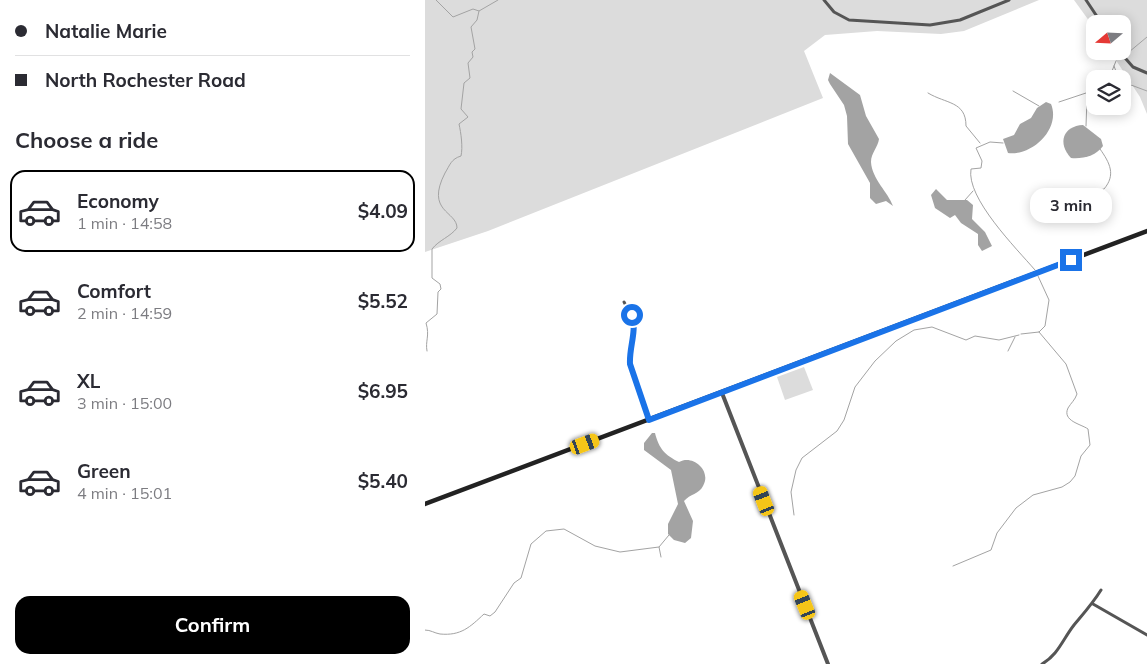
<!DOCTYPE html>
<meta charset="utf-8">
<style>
:root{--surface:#fff;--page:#f2f2f3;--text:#2b2b33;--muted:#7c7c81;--line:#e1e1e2;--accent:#000}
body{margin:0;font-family:Mulish,sans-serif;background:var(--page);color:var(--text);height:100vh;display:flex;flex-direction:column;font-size:19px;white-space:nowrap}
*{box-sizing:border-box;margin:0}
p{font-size:16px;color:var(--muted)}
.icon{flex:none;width:28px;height:28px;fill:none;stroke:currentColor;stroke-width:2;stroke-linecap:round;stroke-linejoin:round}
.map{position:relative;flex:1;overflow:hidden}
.sheet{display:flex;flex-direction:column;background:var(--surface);width:425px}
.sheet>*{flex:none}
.top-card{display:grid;align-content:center;height:110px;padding:0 15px;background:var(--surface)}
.needle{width:32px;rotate:251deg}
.buttons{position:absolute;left:661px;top:15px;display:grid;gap:10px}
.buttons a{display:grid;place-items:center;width:45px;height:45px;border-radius:10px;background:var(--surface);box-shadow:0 2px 12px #0003;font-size:25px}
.end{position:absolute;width:22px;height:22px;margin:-11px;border:6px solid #1a73e8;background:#fff;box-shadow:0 0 0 2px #fff}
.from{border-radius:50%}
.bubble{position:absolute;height:35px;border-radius:15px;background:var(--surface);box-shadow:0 2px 12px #0003;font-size:16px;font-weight:700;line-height:35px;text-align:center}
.car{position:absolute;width:15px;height:30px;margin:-15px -8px;border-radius:6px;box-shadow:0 0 4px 1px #0007;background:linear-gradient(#f5c518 24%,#345 0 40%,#f5c518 0 76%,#345 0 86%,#f5c518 0)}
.top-card b{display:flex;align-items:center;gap:18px;height:48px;font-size:19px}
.top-card b+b{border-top:1px solid var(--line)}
.top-card i{width:12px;height:12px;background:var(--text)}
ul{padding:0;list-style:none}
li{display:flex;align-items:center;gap:15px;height:82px;margin:0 10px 8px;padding:0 5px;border:2px solid transparent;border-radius:15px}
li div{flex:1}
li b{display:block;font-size:19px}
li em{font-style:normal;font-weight:700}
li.selected{border-color:var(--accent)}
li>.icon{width:45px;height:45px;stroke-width:1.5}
h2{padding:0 15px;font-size:22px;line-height:60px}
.action{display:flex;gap:10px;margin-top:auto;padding:10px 15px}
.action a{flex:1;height:58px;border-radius:15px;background:var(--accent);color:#fff;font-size:20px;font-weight:700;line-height:58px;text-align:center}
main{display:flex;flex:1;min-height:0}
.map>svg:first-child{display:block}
.green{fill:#dcdcdc}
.water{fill:#a3a3a3}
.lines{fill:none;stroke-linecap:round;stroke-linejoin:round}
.stream{stroke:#a3a3a3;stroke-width:1}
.minor{stroke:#555;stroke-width:3}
.tertiary{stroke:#555;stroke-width:4}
.secondary{stroke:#222;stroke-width:4.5}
.route{stroke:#1a73e8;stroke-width:6}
</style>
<main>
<section class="sheet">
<div class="top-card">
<b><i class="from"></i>Natalie Marie</b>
<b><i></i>North Rochester Road</b>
</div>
<h2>Choose a ride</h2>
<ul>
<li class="selected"><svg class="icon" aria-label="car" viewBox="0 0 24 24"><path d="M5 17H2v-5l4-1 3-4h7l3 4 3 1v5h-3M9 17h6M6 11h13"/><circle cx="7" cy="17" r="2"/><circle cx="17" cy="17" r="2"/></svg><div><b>Economy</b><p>1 min · 14:58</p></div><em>$4.09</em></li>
<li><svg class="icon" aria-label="car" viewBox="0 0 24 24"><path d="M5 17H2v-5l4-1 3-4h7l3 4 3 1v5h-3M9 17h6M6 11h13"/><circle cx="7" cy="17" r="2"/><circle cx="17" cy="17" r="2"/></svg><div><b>Comfort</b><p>2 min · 14:59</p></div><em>$5.52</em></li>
<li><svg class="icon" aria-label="car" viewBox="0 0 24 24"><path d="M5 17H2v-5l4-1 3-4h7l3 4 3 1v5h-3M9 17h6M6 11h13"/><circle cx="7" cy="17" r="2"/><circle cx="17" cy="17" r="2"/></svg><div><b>XL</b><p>3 min · 15:00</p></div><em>$6.95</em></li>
<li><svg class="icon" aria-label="car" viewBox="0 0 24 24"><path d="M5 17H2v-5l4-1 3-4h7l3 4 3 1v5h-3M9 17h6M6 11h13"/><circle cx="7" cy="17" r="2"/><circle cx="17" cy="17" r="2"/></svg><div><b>Green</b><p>4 min · 15:01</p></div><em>$5.40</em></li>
</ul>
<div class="action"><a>Confirm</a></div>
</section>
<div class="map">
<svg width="722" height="664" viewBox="0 0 722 664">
<rect width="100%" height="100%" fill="#fff"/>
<g class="green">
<path d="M0 0H614L539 31 516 34 452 31 400 35 379 51 398 98 63 231 0 252Z"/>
<path d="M649 0H722V114L715 97 685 51H698V24H670V29Z"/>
<path d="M379 367 388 390 360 400 352 377Z"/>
</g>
<g class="water">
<path d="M405 73 435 95 441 116 454 139C453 147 446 153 446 162 447 179 463 192 468 206L461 201 451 204 445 198V183L423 144 422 116 419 105 405 84 403 80Z"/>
<path d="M621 102 626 104C636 128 608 156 583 153L578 139 589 135 595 124 606 118 612 108Z"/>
<path d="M658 125 676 139 678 146C671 156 658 159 646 158 632 143 638 126 658 125Z"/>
<path d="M511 189 522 200H542L548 205 547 219 560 232 567 246 557 251 553 245V234L536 223 530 215 525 218 510 208 506 195Z"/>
<path d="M227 433H230C234 449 240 455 254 462 268 454 287 471 278 486 274 494 265 494 259 501L268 521 266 538 260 543 249 540 243 534V524L253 504 246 470 219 450V443Z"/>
</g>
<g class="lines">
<g class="stream">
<path d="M11 0 28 17 48 9 54 11 73 0"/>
<path d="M704 52 722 37"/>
<path d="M689 66 694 79"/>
<path d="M678 79 687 71 691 61"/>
<path d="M698 82 722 91"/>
<path d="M588 91 614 106"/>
<path d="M503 93C521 104 541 101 541 126L555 143"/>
<path d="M634 102 664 92"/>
<path d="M661 126 662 98 670 87"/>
<path d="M578 143 565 142 551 148 557 161 556 168 546 169C541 198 591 248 610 270"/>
<path d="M663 193 679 189C691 175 685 163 675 149"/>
<path d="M621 196 643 199 656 197"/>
<path d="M540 200 548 191"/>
<path d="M596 334 614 332 620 326 624 300 613 276"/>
<path d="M2 351C0 341 5 336 1 323L12 314 13 292 16 289 15 284 7 278V249C14 240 25 237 32 228 32 211 0 212 20 173 25 165 26 159 36 156 38 147 36 133 34 124L43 117 36 109 39 83 45 78 43 63 48 57 47 52 50 49 46 27 52 20 54 11"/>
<path d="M583 351 590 337"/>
<path d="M369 515 366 492 371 470 377 458 412 431 419 420 430 387 450 361 471 341 489 330 507 327 541 340 550 336 574 340 594 335"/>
<path d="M236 557 234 547 244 535"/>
<path d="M528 566 566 550 572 533 591 508 608 495 637 487 645 482 650 476 656 456 665 445 663 429C656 424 637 421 643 408 646 403 650 400 652 394L641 364 614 332"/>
<path d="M0 630C6 630 9 633 15 634 36 636 45 627 59 614L65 616 70 612 89 583 96 578 106 544 121 531 139 529 170 546 195 552 234 547"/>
</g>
<g class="minor">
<path d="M399 0 409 12 424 20 505 25 535 20 584 0"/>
<path d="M661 0 677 24"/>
<path d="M694 51 708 67 722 73"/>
<path d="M199 302 209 320 205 364 223 419"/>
<path d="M668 604 722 635"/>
<path d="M617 664C633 655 638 639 649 625 659 613 668 603 676 590"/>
</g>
<path class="tertiary" d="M297 393 403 664"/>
<path class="secondary" d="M0 504 722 231"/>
</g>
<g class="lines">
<path class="route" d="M207 315C212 332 204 347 205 364L224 420 646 260"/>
</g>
</svg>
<div class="buttons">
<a><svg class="needle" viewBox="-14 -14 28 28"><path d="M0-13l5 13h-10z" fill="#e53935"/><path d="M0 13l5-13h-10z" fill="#7c7c81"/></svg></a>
<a><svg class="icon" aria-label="layers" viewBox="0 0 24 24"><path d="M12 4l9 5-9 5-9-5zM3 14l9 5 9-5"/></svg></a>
</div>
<i class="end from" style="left:207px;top:315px"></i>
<i class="end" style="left:646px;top:260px"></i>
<div class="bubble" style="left:605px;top:188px;width:82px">3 min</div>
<i class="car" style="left:160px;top:444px;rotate:70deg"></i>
<i class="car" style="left:339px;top:501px;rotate:339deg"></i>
<i class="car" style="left:380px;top:605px;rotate:338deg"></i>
</div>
</main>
